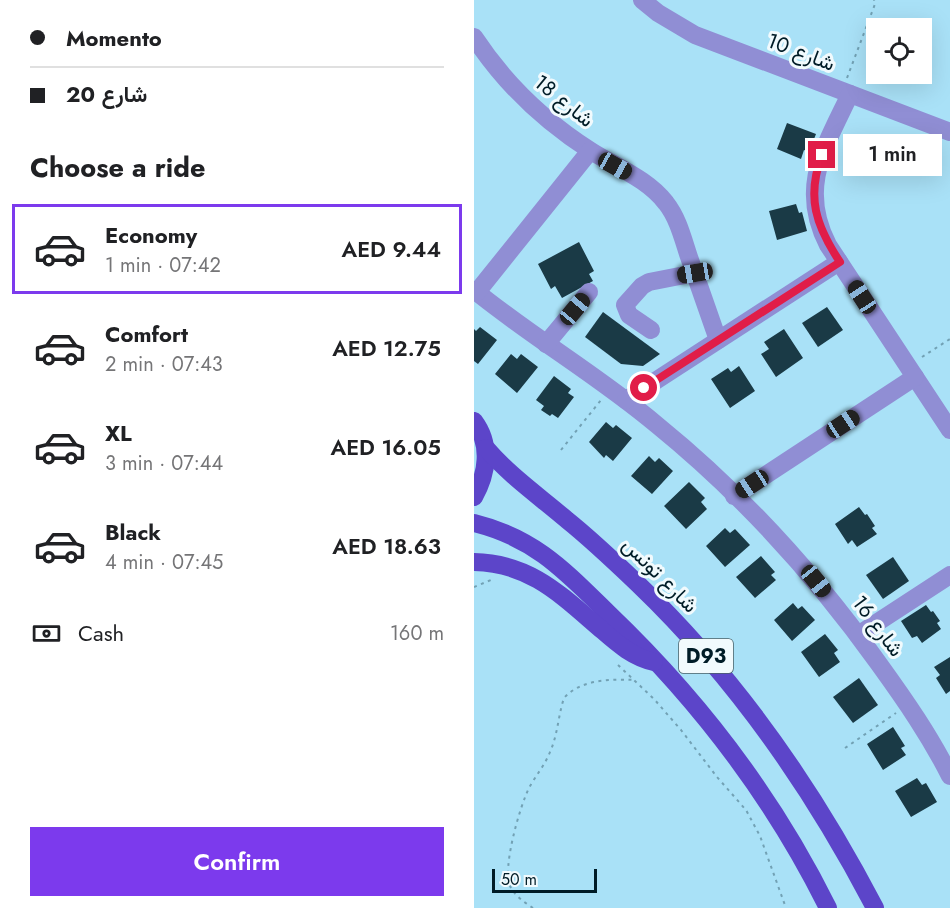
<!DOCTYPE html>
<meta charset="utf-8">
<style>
:root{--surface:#fff;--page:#f2f2f2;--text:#202124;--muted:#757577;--line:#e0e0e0;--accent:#7c3aed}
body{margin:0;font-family:Jost,Vazirmatn,sans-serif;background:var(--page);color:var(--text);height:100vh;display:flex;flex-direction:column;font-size:22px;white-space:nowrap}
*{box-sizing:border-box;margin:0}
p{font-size:20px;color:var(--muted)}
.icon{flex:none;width:33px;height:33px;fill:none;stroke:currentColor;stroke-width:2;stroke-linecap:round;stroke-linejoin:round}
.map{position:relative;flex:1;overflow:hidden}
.drawer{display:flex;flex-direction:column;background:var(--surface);width:474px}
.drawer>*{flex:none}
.top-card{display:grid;align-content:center;height:132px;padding:0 30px;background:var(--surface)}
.tools{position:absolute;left:392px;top:18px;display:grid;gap:12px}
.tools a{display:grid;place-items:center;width:66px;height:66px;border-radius:0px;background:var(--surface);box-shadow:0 6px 24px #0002;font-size:30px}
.scale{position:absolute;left:18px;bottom:15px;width:105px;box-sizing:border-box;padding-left:6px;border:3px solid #001c27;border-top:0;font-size:16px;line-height:21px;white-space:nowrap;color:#001c27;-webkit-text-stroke:4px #f1fafd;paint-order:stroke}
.end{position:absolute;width:27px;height:27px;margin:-14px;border:8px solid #e11d48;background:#fff;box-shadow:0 0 0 3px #fff}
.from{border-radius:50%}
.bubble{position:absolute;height:42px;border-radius:0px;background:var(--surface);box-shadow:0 6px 24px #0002;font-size:20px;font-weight:600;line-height:42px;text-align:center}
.car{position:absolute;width:18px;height:36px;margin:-18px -9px;border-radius:8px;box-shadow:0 0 4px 2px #0007;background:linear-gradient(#222 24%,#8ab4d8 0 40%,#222 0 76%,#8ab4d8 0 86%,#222 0)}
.top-card b{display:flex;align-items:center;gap:21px;height:57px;font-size:22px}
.top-card b+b{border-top:2px solid var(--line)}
.top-card i{width:15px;height:15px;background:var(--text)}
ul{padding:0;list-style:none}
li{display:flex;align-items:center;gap:18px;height:90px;margin:0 12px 9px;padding:0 18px;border:3px solid transparent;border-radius:0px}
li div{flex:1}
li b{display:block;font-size:22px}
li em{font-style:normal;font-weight:600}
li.on{border-color:var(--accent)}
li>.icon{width:54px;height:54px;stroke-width:1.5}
h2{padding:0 30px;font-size:27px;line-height:72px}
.pay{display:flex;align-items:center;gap:15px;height:66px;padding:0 30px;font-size:22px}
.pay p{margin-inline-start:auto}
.cta{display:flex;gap:12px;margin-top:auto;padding:12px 30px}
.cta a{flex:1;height:69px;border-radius:0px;background:var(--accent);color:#fff;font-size:24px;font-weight:600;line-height:69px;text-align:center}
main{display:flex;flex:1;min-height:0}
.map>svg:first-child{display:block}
.building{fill:#1a3a46}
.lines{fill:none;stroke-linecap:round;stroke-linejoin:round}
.path{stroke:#72a1b4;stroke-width:2;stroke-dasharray:3 4.5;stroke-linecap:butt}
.minor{stroke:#908ed4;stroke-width:18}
.major{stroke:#5c45c9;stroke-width:18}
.route{stroke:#e11d48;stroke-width:8}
.labels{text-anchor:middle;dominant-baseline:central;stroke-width:6;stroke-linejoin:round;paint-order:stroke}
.shield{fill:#f1fafd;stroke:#485f67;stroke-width:1.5}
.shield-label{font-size:20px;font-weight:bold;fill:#001c27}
.street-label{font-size:21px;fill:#001c27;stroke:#f1fafd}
</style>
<main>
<section class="drawer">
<div class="top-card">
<b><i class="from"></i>Momento</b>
<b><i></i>شارع 20</b>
</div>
<h2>Choose a ride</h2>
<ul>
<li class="on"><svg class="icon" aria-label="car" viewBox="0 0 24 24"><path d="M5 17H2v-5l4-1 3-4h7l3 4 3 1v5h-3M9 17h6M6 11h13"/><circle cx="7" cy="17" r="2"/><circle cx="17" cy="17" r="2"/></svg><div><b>Economy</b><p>1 min · 07:42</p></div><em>AED 9.44</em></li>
<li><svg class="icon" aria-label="car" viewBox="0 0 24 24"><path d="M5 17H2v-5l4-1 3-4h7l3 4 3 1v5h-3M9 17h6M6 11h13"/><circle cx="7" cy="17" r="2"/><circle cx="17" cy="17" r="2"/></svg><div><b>Comfort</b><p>2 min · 07:43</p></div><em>AED 12.75</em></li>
<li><svg class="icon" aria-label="car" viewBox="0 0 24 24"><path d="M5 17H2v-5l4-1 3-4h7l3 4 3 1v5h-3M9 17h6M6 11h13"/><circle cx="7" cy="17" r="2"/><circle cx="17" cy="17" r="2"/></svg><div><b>XL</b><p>3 min · 07:44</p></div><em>AED 16.05</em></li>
<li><svg class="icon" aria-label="car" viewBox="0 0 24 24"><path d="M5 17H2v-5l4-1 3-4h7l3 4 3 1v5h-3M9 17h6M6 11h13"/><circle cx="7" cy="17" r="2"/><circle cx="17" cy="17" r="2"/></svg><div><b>Black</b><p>4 min · 07:45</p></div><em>AED 18.63</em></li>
</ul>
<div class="pay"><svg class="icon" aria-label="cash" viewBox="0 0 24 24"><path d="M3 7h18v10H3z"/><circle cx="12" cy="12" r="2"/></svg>Cash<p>160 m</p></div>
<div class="cta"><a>Confirm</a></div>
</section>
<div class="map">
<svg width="476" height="908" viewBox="0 0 476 908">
<rect width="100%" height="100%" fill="#a9e1f7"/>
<g class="building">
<path d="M313 123 342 134 335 152 330 150 327 159 303 149Z"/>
<path d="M322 204 325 213 328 212 333 231 303 240 295 211Z"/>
<path d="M105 242 120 271 115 274 119 281 88 298 81 286 77 289 64 264Z"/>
<path d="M353 307 369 330 344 347 328 323Z"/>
<path d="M129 312 186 354 169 366 147 364 111 337Z"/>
<path d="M6 327 23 340 4 364 0 361V329L2 331Z"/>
<path d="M310 329 329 358 302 377 287 354 295 349 290 342Z"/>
<path d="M37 354 43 359 47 354 64 367 43 393 21 374Z"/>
<path d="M265 366 281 391 256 408 237 379 254 368 257 372Z"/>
<path d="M80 376 97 389 94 393 100 397 84 418 78 414 76 416 67 410 70 406 62 400Z"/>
<path d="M132 422 139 428 142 425 158 438 139 461 132 455 130 458 115 442Z"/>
<path d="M175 456 181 462 185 458 199 471 178 494 157 476Z"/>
<path d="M215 482 231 498 227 502 233 509 212 529 190 506Z"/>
<path d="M385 507 391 515 393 514 401 526 398 528 403 534 383 547 378 540 374 544 361 524Z"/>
<path d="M251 528 256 533 261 529 276 545 251 567 232 546Z"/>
<path d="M287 556 301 572 297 575 302 580 281 598 262 577Z"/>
<path d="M419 557 435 581 409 599 392 575Z"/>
<path d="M319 603 324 609 328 606 341 620 318 641 300 620Z"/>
<path d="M452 605 457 612 459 611 466 621 463 623 467 629 448 643 443 636 438 638 427 621Z"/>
<path d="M351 634 364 650 360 653 366 662 345 677 327 652Z"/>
<path d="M476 657V691L472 694 462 678 466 675 460 667Z"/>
<path d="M385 678 404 705 379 723 359 697Z"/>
<path d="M419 727 431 746 427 748 432 755 409 770 393 744Z"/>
<path d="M443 778 448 785 452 783 463 802 437 817 421 791Z"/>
</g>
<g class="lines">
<g class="path">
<path d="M373 78 401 4 400 0"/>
<path d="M448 357 476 339"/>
<path d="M87 450 127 400"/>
<path d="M0 587 17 580"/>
<path d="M144 665 180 699 207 730 243 777 272 810 286 836 312 908"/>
<path d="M371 748 422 713"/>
<path d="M59 908C50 902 41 896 36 886 28 868 46 806 55 788 62 775 71 765 76 752 84 734 84 716 90 698 107 679 137 679 161 680"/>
</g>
<g class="minor">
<path d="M168 0 184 13 221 35 476 132"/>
<path d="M0 37C31 84 70 121 117 151 142 167 174 179 192 203 204 218 209 239 215 257 225 285 234 312 244 340"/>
<path d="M376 94C351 147 324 187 354 245L476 430"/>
<path d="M0 290C59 338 125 376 183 425 268 494 342 576 405 664 431 700 456 736 476 776"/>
<path d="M3 292 116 151"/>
<path d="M177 330 155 315 151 305 168 286 175 282 221 273"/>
<path d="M72 344 115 292"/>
<path d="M152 400 365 262"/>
<path d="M260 496 441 377"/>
<path d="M384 635 476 575"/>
</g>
<g class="major">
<path d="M0 421C18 445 13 474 0 497"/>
<path d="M12 448C36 476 65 496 93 520 118 540 141 562 164 584 261 677 339 789 401 908"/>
<path d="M0 523C61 538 91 571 134 613 223 698 299 797 354 908"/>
<path d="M0 562C57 563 88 596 129 631 145 645 159 657 180 662"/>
</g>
</g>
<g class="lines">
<path class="route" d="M170 388 366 262C342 226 332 197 348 155"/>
</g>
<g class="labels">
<rect class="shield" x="205" y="639" width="54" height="34" rx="4.5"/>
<g class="shield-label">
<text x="232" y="656">D93</text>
</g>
<g class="street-label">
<text transform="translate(327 52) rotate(21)">شارع 10</text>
<text transform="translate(90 101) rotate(39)">شارع 18</text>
<text transform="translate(186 575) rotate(45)">شارع تونس</text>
<text transform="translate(404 626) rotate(53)">شارع 16</text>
</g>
</g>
</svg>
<div class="tools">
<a><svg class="icon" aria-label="locate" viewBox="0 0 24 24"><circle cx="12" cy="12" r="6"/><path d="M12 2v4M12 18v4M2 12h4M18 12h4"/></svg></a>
</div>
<div class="scale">50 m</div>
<i class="end from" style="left:170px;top:388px"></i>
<i class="end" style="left:348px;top:155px"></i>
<div class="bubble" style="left:369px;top:134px;width:99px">1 min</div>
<i class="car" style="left:141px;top:166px;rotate:119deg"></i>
<i class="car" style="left:221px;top:273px;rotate:261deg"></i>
<i class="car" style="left:388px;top:297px;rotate:327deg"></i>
<i class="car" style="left:101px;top:309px;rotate:40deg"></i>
<i class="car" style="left:369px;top:424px;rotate:57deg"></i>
<i class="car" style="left:278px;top:484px;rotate:237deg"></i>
<i class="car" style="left:342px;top:581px;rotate:141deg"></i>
</div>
</main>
